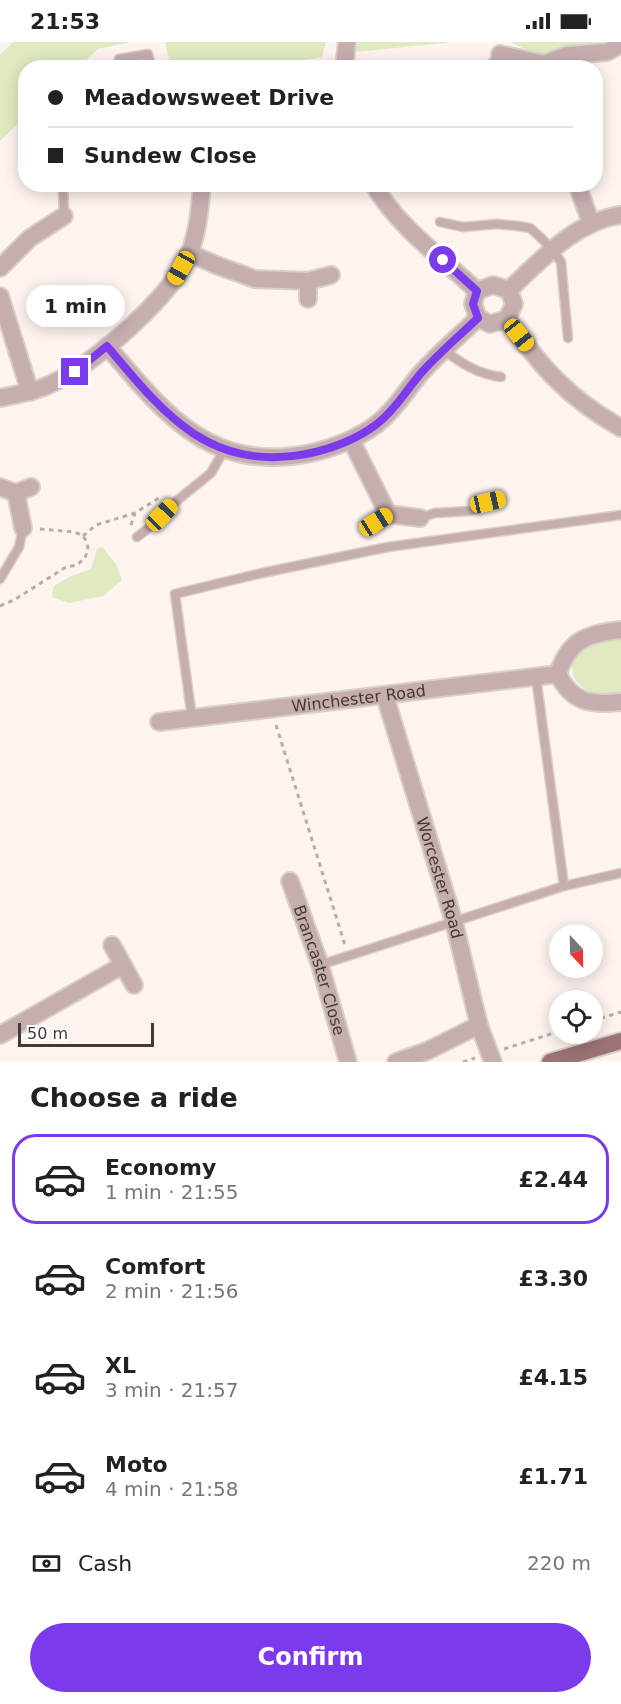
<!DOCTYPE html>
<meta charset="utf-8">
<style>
:root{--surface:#fff;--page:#f6f6f6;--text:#222;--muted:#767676;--line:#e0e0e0;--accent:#7c3aed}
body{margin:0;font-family:"DejaVu Sans",sans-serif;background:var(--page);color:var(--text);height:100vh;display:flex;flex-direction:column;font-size:22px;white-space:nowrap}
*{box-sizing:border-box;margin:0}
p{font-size:20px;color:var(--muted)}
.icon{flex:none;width:33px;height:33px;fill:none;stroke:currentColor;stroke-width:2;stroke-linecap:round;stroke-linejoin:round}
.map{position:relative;height:1020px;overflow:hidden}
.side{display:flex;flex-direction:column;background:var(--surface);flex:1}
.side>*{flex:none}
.banner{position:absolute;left:18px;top:18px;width:585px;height:132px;border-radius:24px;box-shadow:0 3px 15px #0003;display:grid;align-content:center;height:132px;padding:0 30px;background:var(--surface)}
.needle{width:39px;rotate:158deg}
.tools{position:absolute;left:549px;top:882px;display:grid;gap:12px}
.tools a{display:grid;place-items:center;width:54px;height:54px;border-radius:50%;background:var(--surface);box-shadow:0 3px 15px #0003;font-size:30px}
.scale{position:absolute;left:18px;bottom:15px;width:136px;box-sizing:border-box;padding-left:6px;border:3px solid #433a36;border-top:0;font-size:16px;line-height:21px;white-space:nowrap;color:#433a36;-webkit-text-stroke:4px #fff;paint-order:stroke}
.end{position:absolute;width:27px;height:27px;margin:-14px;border:8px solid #7c3aed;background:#fff;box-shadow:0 0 0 3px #fff}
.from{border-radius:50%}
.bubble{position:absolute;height:42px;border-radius:21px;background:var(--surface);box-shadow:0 3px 15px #0003;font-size:20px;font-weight:700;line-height:42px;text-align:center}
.car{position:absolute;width:18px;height:36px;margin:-18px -9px;border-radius:8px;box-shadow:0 0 4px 2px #0007;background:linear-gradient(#f5c518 24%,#345 0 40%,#f5c518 0 76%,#345 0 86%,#f5c518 0)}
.banner b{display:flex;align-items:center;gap:21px;height:57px;font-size:22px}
.banner b+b{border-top:2px solid var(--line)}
.banner i{width:15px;height:15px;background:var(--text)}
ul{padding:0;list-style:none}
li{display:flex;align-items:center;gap:18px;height:90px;margin:0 12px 9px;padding:0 18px;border:3px solid transparent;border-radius:24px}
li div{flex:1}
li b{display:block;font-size:22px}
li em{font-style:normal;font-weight:700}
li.selected{border-color:var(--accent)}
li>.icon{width:54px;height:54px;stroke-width:1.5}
h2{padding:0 30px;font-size:27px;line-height:72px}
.pay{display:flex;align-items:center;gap:15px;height:66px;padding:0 30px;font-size:22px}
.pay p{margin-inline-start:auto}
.primary-button{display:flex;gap:12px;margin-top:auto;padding:12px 30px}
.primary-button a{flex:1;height:69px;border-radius:36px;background:var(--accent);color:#fff;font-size:24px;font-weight:700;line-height:69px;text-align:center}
.status{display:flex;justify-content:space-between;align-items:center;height:42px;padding:0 30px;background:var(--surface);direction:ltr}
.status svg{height:16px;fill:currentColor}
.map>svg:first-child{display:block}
.green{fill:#dfeac1}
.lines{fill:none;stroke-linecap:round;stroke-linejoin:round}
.service-casing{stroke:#d8ceca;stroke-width:11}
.minor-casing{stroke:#d8ceca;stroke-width:20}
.tertiary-casing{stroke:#d8ceca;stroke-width:20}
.primary-casing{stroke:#d8ceca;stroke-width:20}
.path{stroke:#b7aeaa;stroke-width:3;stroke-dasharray:4.5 4.5;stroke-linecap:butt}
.service{stroke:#c6aeaf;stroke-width:8}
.minor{stroke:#c6aeaf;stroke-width:16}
.tertiary{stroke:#c6aeaf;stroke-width:16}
.primary{stroke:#9c7374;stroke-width:16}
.route{stroke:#7c3aed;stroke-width:8}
.labels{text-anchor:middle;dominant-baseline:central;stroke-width:4.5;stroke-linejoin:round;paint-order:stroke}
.street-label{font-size:16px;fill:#433a36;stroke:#fff}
</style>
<div class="status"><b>21:53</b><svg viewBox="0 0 49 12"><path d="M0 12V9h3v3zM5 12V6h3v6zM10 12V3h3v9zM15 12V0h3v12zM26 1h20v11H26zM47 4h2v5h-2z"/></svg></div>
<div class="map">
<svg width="621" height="1020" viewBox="0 0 621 1020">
<rect width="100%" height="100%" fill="#fdf3ef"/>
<g class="green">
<path d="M13 0H131L98 7 78 25 26 26 25 75 0 99V13Z"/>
<path d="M165 0H326L322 15 264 25 171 26Z"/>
<path d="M358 0H453L355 10Z"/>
<path d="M510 0H608L604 3H565L541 15Z"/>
<path d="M102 505 116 522 122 538 103 554 69 561 52 555 54 544 69 535 91 527 97 507Z"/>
<path d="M621 595V652C615 652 608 654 602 653 565 647 561 610 598 599 605 596 614 596 621 595Z"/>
</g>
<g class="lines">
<g class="service-casing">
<g id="service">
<path d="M119 17 148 12 151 26"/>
<path d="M488 26 500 12"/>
<path d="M63 142 64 174"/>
<path d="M440 180 463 185 497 182 518 184 530 186 539 194 552 207 561 220 568 296"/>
<path d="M444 308C462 322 478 332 501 335"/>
<path d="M420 476 435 471 470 469 501 457"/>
<path d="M137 495 150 485 174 461 211 431 224 408"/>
<path d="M0 537 19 505 23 486"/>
<path d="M536 635 564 844"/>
<path d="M192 676 175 552 262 531 388 505 621 473"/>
<path d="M320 923 564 844 621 831"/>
</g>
</g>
<g class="minor-casing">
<g id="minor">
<path d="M500 12 544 22"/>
<path d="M544 26V22L567 13 607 10 621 2"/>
<path d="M577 142 591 181"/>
<path d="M189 211 216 223 255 237 308 239 331 233"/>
<path d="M0 226 30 196 64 174"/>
<path d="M308 239V257"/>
<path d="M509 248C542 217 574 180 621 173"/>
<path d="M0 254 30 350"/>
<path d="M107 304C164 371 209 430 306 412 331 407 357 397 377 382 397 366 406 348 422 330 439 311 459 294 478 276"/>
<path d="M0 356C18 352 36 350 53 341 96 320 172 255 190 210 198 188 200 166 202 142"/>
<path d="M351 398 388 472"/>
<path d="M0 445 16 451 31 445"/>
<path d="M16 451 23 486"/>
<path d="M376 480 388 472 420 476"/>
<path d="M621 588C588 592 569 597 558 632 572 661 591 663 621 660"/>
<path id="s1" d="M385 654 454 880 479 983 493 1020"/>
<path id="s2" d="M159 680 558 632"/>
<path id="s3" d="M290 839 320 923 348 1020"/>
<path d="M112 903 134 943"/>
<path d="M0 993 123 923"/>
<path d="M396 1020 427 1009 479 983"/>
</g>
</g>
<g class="tertiary-casing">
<g id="tertiary">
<path d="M344 26 347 0"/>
<path d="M373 142C399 186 441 215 477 249"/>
<path d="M493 243 509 248 514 262 507 277 490 282 478 276 473 262 477 249Z"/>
<path d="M507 277C542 326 568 356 621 386"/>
</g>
</g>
<g class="primary-casing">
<path id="primary" d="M550 1020 621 999"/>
</g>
<g class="path">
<path d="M131 483 135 471"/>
<path d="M83 494 96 483 135 471 159 456"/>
<path d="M0 564 14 558 66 525 77 523 85 516 88 507 87 500 83 494 75 490 40 487"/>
<path d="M276 683 345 903"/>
<path d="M592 979 621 970"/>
<path d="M504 1007 560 989"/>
<path d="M463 1020 475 1016"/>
</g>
<use href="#service" class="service"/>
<use href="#minor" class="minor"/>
<use href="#tertiary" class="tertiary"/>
<use href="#primary" class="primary"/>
</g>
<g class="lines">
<path class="route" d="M75 330 107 304C163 371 209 430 306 412 331 407 357 397 377 382 397 366 406 348 422 330 439 311 459 294 478 276L473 262 477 249 443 218"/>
</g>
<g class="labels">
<g class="street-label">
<text stroke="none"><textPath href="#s2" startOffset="201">Winchester Road</textPath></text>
<text stroke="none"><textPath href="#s1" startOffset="190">Worcester Road</textPath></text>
<text stroke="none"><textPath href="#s3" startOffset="94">Brancaster Close</textPath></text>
</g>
</g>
</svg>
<div class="tools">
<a><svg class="needle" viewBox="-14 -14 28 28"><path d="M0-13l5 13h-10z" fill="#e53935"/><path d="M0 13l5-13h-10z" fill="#767676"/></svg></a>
<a><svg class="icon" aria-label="locate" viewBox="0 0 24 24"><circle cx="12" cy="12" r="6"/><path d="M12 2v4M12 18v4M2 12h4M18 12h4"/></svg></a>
</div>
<div class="scale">50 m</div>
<i class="end from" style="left:443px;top:218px"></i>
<i class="end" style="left:75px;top:330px"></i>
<div class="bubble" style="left:26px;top:243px;width:99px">1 min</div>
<i class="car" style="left:181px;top:226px;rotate:209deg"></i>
<i class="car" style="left:519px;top:293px;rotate:141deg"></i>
<i class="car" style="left:488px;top:460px;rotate:77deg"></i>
<i class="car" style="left:162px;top:473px;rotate:44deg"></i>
<i class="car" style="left:376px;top:480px;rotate:58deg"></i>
<div class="banner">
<b><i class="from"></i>Meadowsweet Drive</b>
<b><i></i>Sundew Close</b>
</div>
</div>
<section class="side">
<h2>Choose a ride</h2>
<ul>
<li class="selected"><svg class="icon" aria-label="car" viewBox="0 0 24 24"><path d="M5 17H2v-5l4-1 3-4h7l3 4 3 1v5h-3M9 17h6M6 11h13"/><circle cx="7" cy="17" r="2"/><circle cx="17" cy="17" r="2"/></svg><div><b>Economy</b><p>1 min · 21:55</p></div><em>£2.44</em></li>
<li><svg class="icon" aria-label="car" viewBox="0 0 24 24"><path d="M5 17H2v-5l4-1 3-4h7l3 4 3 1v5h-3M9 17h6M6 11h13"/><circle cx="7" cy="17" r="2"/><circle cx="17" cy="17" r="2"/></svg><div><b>Comfort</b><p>2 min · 21:56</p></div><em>£3.30</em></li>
<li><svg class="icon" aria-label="car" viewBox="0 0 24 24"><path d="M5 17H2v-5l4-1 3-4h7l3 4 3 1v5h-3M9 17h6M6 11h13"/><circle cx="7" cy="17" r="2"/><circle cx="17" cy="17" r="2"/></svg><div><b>XL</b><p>3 min · 21:57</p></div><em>£4.15</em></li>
<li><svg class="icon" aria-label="car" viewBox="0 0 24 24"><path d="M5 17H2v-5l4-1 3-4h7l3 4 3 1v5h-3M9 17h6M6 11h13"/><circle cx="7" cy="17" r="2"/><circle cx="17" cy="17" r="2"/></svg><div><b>Moto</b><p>4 min · 21:58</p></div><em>£1.71</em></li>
</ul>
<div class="pay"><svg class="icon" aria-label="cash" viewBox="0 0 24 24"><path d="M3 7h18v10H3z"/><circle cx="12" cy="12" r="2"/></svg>Cash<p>220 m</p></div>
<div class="primary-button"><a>Confirm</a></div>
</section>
